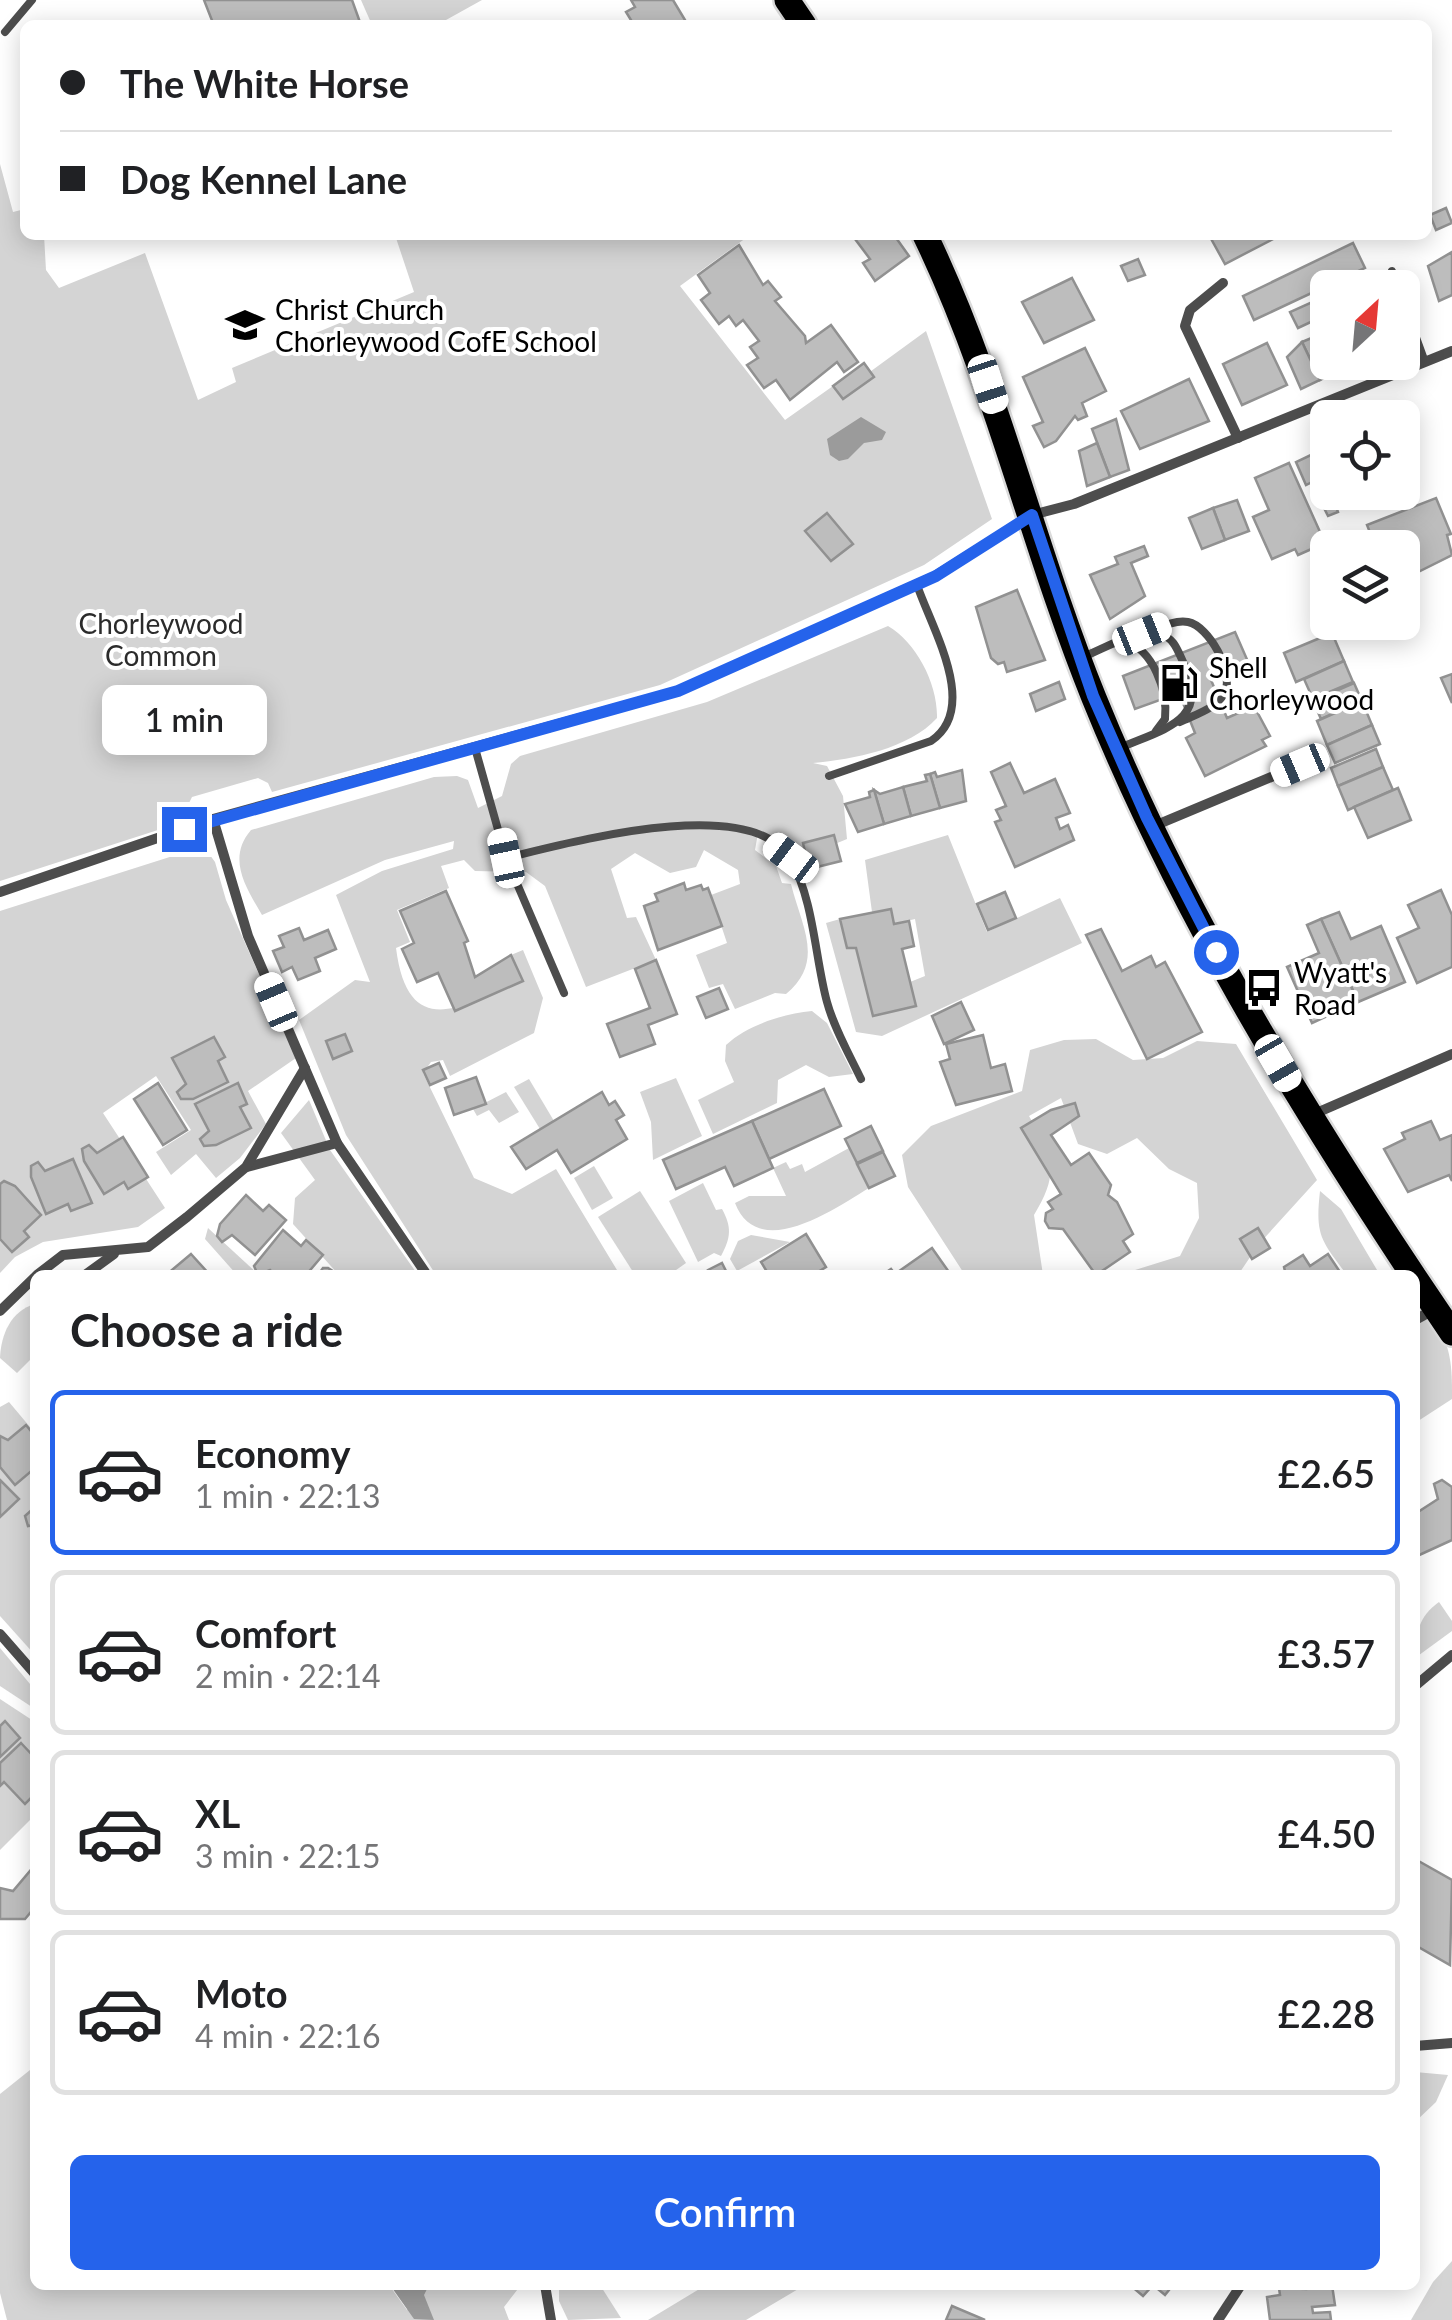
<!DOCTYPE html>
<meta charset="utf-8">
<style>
:root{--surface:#fff;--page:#f6f6f6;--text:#202124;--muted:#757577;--line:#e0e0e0;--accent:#2563eb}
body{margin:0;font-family:Lato,sans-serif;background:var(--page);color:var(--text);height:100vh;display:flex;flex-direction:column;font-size:38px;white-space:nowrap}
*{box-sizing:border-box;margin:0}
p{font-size:32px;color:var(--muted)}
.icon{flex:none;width:55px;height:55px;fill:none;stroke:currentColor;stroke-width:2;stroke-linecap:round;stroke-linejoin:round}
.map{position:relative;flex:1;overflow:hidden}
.side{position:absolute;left:30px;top:1270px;width:1390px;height:1020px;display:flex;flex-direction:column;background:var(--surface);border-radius:15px;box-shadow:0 5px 25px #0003}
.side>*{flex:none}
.banner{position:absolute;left:20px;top:20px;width:1412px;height:220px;border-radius:15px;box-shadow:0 5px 25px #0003;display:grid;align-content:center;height:220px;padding:0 40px;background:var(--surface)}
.needle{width:65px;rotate:26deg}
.controls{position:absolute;left:1310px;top:270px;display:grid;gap:20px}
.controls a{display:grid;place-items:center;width:110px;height:110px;border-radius:15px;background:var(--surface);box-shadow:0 5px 25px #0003;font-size:50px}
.end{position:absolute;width:45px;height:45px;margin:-22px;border:12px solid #2563eb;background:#fff;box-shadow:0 0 0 5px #fff}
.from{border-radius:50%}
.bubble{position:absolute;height:70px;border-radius:15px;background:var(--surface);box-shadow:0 5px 25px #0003;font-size:32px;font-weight:600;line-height:70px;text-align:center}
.car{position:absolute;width:30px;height:60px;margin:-30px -15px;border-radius:12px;box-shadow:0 0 8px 2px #0007;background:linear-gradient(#fff 24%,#345 0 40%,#fff 0 76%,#345 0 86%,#fff 0)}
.banner b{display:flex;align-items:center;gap:35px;height:95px;font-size:38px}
.banner b+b{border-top:2px solid var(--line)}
.banner i{width:25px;height:25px;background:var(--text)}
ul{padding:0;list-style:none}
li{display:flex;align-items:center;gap:30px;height:165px;margin:0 20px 15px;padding:0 20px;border:5px solid var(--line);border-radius:15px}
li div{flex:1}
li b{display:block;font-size:38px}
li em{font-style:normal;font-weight:600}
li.selected{border-color:var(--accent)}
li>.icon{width:90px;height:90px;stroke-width:1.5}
h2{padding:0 40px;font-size:45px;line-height:120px}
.button{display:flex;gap:20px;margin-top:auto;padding:20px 40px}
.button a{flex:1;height:115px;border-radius:15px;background:var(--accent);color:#fff;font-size:40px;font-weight:600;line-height:115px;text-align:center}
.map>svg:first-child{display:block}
.green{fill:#d4d4d4}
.water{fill:#9b9b9b}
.building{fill:#bdbdbd;stroke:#919191;stroke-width:2.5}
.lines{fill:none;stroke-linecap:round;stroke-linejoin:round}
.primary-casing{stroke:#dbdbdb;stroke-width:30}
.lane{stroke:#4d4d4d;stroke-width:8}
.street{stroke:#4d4d4d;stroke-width:10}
.primary{stroke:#000;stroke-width:25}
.route{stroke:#2563eb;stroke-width:12}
.labels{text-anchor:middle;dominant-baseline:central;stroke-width:8;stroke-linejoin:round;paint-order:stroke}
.poi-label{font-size:28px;fill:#000;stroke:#fff;text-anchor:start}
.park-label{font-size:28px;fill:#2b2b2b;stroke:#fff}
</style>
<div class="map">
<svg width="1452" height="2320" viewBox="0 0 1452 2320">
<rect width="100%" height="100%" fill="#fff"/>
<g class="green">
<path d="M361 0H482L437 25H372Z"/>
<path d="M0 164 13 212 25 209V235H44L46 270 59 288 145 253 198 400 236 382 232 368 414 292 395 235H750L680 286 785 420 833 386 844 399 870 379 867 374 926 331 992 519 924 565 660 685 272 792 268 783 258 778 192 797 189 803 192 819 0 881Z"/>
<path d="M888 626C916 642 938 684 937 718 909 749 854 759 813 763L827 766 843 796 847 839C803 857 799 851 758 833L755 850 776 866 782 883 791 884C802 928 825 961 786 994L775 993 735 1009 723 984 709 988 696 955 727 943 711 895 740 884 738 870 704 850 696 867 670 873 635 853 611 869 627 918 636 917 656 960 586 987 545 886 526 872 475 871 464 860 441 866 449 888 397 910 410 942 396 948C408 1042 462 1007 522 980L511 955 523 950 543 998 534 1033 450 1076 443 1060 431 1062 423 1073 474 1178 512 1194 556 1169 620 1275H436L346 1135 299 1020 355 980 370 982 336 895 382 871 453 849 454 841 385 860 262 915C245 886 227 858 251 830L434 777 457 776 468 780 478 808 502 796 511 764 520 756 707 702Z"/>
<path d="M948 835 987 932 1060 898 1082 943 882 1036 856 1032 826 923 840 919 847 948H856L873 1015 915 1006 910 982 925 976 915 919 894 924 891 909 872 912 865 860Z"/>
<path d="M198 848 207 851 215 862 226 900 296 1058 248 1091 266 1124 240 1158 216 1178 196 1154 171 1175 156 1152 191 1130 156 1076 103 1113 165 1208 138 1227 43 1242 15 1257 0 1273V911Z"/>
<path d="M812 1011 827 1023 853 1074 829 1077 806 1065 778 1080 777 1103 713 1134 698 1100 734 1082 725 1061 726 1045C747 1025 783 1014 812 1011Z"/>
<path d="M1096 1039 1133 1060 1163 1058 1197 1041 1236 1044 1317 1180 1259 1244 1238 1275H1119L1180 1256 1199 1218 1197 1183 1169 1169 1137 1138 1107 1154 1078 1144 1061 1098 1029 1116C1053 1157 1060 1172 1034 1215L1043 1275H965L908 1187 902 1155 931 1126 1022 1091 1030 1050 1064 1040Z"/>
<path d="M676 1078 702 1136 653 1160 651 1122 640 1092Z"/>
<path d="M529 1079 554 1121 540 1129 514 1087Z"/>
<path d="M506 1092 519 1112 499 1123 489 1110 477 1116 473 1109Z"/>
<path d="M309 1100 330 1150 418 1275H339L293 1224 295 1198 315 1180 281 1133Z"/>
<path d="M849 1148 869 1188C833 1210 758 1262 735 1203L749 1196H786L773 1168 786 1162 790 1169 802 1164 805 1172Z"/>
<path d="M594 1166 613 1198 592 1210 574 1178Z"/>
<path d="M703 1183 716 1210 722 1209C732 1227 731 1238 721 1256L714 1253 698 1262 669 1201Z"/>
<path d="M640 1191 686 1263 669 1275H635L598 1217Z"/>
<path d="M1320 1191 1341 1209 1380 1275H1347C1321 1240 1315 1236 1320 1191Z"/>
<path d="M208 1228 259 1275H237L205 1239Z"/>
<path d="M751 1235 790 1242 737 1271 730 1259 738 1241Z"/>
<path d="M35 1304V1355L17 1373 0 1358C1 1334 11 1311 35 1304Z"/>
<path d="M1415 1311C1452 1329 1452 1362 1452 1399L1415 1423Z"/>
<path d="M9 1402 35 1433V1655L0 1616V1407Z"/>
<path d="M1439 1602 1452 1621V1631L1415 1658C1415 1634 1419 1616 1439 1602Z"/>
<path d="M0 1648 35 1690V1709L0 1686Z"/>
<path d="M0 1699 35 1722V1815L0 1850Z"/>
<path d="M35 2066V2285H389L407 2310 429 2285H521L504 2307 509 2320H7L0 2293V2094Z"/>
<path d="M1415 2072 1448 2075 1436 2102 1415 2122Z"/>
<path d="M1452 2261V2320H1411L1433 2282Z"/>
<path d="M559 2285H600L621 2318 568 2320 559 2301Z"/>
<path d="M706 2285H805L746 2320H648Z"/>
</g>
<g class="water">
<path d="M861 417 886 432 882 440 864 443 848 459 839 461 830 455 827 439Z"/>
<path d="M390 2285H429L424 2295 434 2320 414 2319Z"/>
</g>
<g class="building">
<path d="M204 0H352L361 25H207L213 23Z"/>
<path d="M631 0H673L688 25H634L626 12 635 7Z"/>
<path d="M1446 208 1452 223 1436 230 1430 215Z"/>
<path d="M852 235H894L909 256 875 281 863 263 870 259Z"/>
<path d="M1209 235H1273L1275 238 1225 264Z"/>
<path d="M1353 243 1365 268 1254 320 1243 296Z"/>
<path d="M739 245 763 285 768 281 781 297 775 301 805 336 806 343 831 325 858 362 844 372 837 362 790 400 776 380 764 388 747 365 758 358 750 347 759 341 743 320 736 326 729 316 719 324 701 300 710 293 698 275Z"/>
<path d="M1452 252V295L1439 301 1428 266Z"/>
<path d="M1138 259 1145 275 1128 281 1121 266Z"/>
<path d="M1072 278 1094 320 1044 343 1022 302Z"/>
<path d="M1328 295V314L1298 328 1290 312Z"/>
<path d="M1321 334 1328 362H1334L1338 371 1320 380 1302 342Z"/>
<path d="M1302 342 1320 380 1301 389 1287 357Z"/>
<path d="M1267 343 1287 385 1242 405 1223 364Z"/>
<path d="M1085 348 1106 391 1082 403 1087 416 1078 420 1075 416 1056 441 1044 447 1033 426 1043 422 1023 377Z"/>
<path d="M1334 362H1357V363L1338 371Z"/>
<path d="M864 363 874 377 843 399 833 386Z"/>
<path d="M1189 379 1209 421 1140 449 1121 411Z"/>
<path d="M1116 419 1129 470 1110 477 1092 429Z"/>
<path d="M1097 443 1110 477 1087 486 1079 451Z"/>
<path d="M1311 455 1322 477 1306 485 1296 462Z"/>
<path d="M1289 463 1325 543 1298 555 1295 549 1272 559 1253 517 1269 510 1255 478Z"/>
<path d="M1436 498 1451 534 1447 535 1452 555 1402 580V548H1385L1383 542 1375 545 1367 525Z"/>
<path d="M1237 500 1249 531 1225 540 1213 508Z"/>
<path d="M1335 503 1338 512 1328 516 1324 508Z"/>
<path d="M1213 508 1225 540 1202 549 1189 518Z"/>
<path d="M827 513 853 544 831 561 805 531Z"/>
<path d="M1144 546 1148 556 1131 563 1145 596 1110 619 1090 575 1118 564 1115 557Z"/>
<path d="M1017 590 1045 660 1007 672 1004 662 998 664 991 658 976 607Z"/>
<path d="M1235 632 1249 664 1211 680 1227 718 1254 706 1270 736 1262 740 1266 746 1205 776 1186 738 1195 733 1179 693 1135 709 1123 676Z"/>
<path d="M1332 633 1344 661 1296 682 1284 653Z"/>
<path d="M1344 661 1353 682 1313 699 1304 679Z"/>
<path d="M1452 674V703L1441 678Z"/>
<path d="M1059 682 1065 699 1036 711 1030 694Z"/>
<path d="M1354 683 1362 701 1321 719 1313 701Z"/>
<path d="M1362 701 1372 725 1327 745 1317 721Z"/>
<path d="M1372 725 1380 744 1335 763 1327 745Z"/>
<path d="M1376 749 1383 767 1338 786 1331 768Z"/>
<path d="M1010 763 1024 793 1055 779 1070 813 1056 818 1060 829 1068 825 1074 840 1015 867 995 822 1001 820 996 810 1006 806 991 772Z"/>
<path d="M1383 767 1393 790 1348 810 1338 786Z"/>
<path d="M962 770 966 801 940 808 930 774 935 772 937 777Z"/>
<path d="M930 774 940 808 911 816 903 787 927 781 925 775Z"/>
<path d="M903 787 911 816 884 824 874 790 880 794Z"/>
<path d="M1398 788 1411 820 1368 838 1354 807Z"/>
<path d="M874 790 884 824 858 832 845 804 870 797 869 792Z"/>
<path d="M834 835 841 861 809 869 803 843Z"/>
<path d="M684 883 686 890 701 885 703 890 708 888 722 926 658 950 644 906 658 901 655 894Z"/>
<path d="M1441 890 1452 915V967L1417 983 1397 938 1419 928 1408 905Z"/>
<path d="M446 891 468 941 464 943 475 977 511 955 523 981 455 1011 438 973 417 982 402 949 414 943 400 911Z"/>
<path d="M1005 892 1016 918 988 930 977 904Z"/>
<path d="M891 909 894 924 909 921 914 946 902 949 916 1006 873 1016 856 948H847L840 919Z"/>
<path d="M1339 912 1351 939 1381 926 1405 982 1358 1002 1321 919Z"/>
<path d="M1321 919 1358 1002 1312 1023 1287 967 1319 953 1307 925Z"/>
<path d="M299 928 304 940 328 930 336 949 315 958 320 971 298 980 292 967 282 972 273 951 284 947 279 936Z"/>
<path d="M1101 929 1122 971 1151 956 1156 967 1165 962 1202 1032 1147 1059 1086 935Z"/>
<path d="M656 960 677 1014 648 1025 655 1044 620 1057 607 1024 650 1008 635 969Z"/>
<path d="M719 988 728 1009 706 1018 697 997Z"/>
<path d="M961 1002 974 1030 944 1044 932 1016Z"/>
<path d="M345 1034 352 1051 333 1059 326 1041Z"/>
<path d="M983 1035 991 1068 1005 1064 1012 1091 956 1105 940 1062 950 1059 946 1044Z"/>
<path d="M214 1037 225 1057 218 1061 228 1082 193 1099H181L177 1092 186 1084 172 1058Z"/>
<path d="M439 1063 446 1078 430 1085 423 1070Z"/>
<path d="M476 1077 486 1104 454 1115 445 1088Z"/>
<path d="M158 1083 187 1130 163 1145 134 1099Z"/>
<path d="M238 1083 247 1104 240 1107 251 1128 216 1145 204 1146 200 1139 209 1131 195 1104Z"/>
<path d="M824 1089 841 1126 769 1159 752 1121Z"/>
<path d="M602 1092 609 1105 615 1101 624 1115 616 1120 627 1139 571 1173 557 1150 526 1169 511 1147Z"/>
<path d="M1075 1103 1079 1116 1051 1135 1071 1165 1089 1153 1111 1185 1108 1195 1117 1202 1133 1234 1123 1241 1130 1252 1096 1275 1063 1229 1049 1228 1045 1221 1046 1213 1053 1209 1048 1202 1061 1194 1021 1128 1051 1110Z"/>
<path d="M752 1121 773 1168 734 1186 725 1167 676 1189 663 1160Z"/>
<path d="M1431 1121 1440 1140 1452 1135V1181L1449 1175 1408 1192 1384 1149 1405 1139 1402 1133Z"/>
<path d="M871 1126 883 1151 857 1163 845 1139Z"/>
<path d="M123 1137 148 1177 128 1189 124 1182 104 1194 84 1161 82 1149 89 1145 97 1153Z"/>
<path d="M883 1152 895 1176 869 1188 857 1164Z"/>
<path d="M73 1159 92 1203 71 1211 68 1204 46 1214 31 1177V1166L38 1162 45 1171Z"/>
<path d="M4 1181 15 1186 41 1215 24 1231 29 1237 12 1252 0 1239V1184Z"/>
<path d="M246 1195 263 1211 269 1205 286 1220 255 1255 232 1235 222 1242 217 1236 220 1224Z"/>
<path d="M1258 1228 1270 1248 1252 1259 1240 1239Z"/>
<path d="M283 1230 301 1246 306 1240 323 1255 306 1275H275L270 1270 258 1275 254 1266Z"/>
<path d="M806 1234 826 1267 813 1275H769L761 1262Z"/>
<path d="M932 1248 951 1275H882L891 1269 895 1274Z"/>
<path d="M191 1254 210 1275H166Z"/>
<path d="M1328 1254 1342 1275H1286L1284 1267 1303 1255 1310 1266Z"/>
<path d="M722 1263 728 1275H710L708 1270Z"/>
<path d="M323 1268H328L339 1275H318Z"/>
<path d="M26 1425 35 1436V1468L15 1485 0 1467V1436L8 1440Z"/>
<path d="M0 1480 19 1499 0 1517Z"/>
<path d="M1442 1480 1452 1487V1540L1415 1557V1514L1438 1499 1434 1484Z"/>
<path d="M35 1507V1525L28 1526 25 1516Z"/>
<path d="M5 1721 20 1738 0 1757V1726Z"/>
<path d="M21 1743 35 1758V1794L25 1804 4 1782 0 1786V1763Z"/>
<path d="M1415 1859 1452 1880 1450 1965 1415 1945Z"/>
<path d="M35 1865V1907L25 1919H0V1888L13 1891Z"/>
<path d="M1130 2285H1153L1143 2296Z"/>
<path d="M1153 2285H1173L1165 2295Z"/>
<path d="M1306 2285H1332L1335 2305 1312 2307 1313 2313 1330 2312 1331 2320H1270L1267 2297 1280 2295 1279 2288 1306 2289Z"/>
<path d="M952 2306 985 2320H946Z"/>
</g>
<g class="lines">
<g class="primary-casing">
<g id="primary">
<path d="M787 0 804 25"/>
<path d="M925 235C997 384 1032 545 1094 698 1177 903 1291 1091 1413 1275"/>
<path d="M1415 1278 1452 1333"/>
</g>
</g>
<g class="lane">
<path d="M5 32 32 0"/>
<path d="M1392 271 1398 288"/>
<path d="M1402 299 1425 362"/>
<path d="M1151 631C1163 626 1175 620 1188 622 1209 626 1234 672 1225 692 1218 708 1194 715 1180 722"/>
<path d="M1125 641C1153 650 1168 690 1165 719L1156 731"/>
<path d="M1085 656C1105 648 1138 628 1160 634 1175 638 1178 652 1184 664 1211 720 1164 729 1122 747"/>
<path d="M475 748 506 858 564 993"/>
<path d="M829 776 931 741C980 708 932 629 917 585"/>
<path d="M506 858C565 844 753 791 791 860 814 901 815 958 827 1002 834 1028 849 1054 861 1079"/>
</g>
<g class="street">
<path d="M1223 283 1190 310 1185 326 1238 438"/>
<path d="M213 819 248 936 337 1143 427 1275"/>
<path d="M1154 826 1300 765"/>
<path d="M0 892 213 819 678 691 935 576 1032 515 1074 504 1452 351"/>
<path d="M1314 1114 1452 1054"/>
<path d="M247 1167 337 1143"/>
<path d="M37 1275 63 1255 148 1247 187 1217 246 1167 305 1068"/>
<path d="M85 1275 114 1254"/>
<path d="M0 1311 35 1277"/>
<path d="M1415 1320 1435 1309"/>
<path d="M0 1634 35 1674"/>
<path d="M1415 1686 1452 1655"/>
<path d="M1415 2046 1452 2043"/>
<path d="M545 2285 551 2320"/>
<path d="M1218 2320 1241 2285"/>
</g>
<use href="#primary" class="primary"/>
</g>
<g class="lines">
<path class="route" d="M184 829 678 691 936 576 1032 515 1093 696 1147 818 1216 952"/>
</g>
<defs>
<g id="school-bare" transform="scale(3)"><path d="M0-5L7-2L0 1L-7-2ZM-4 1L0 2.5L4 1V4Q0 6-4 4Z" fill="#000" stroke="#fff" stroke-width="2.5" paint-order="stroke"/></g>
<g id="fuel-bare" transform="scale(3)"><path d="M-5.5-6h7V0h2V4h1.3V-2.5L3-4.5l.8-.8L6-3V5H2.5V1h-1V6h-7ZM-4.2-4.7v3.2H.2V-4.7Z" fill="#000" stroke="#fff" stroke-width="2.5" paint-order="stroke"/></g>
<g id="bus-bare" transform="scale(3)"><path d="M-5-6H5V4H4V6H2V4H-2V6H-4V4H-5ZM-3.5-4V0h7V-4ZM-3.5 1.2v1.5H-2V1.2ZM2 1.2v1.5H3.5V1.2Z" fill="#000" stroke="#fff" stroke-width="2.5" paint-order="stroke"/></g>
</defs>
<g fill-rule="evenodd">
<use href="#school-bare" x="245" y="325"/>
<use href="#fuel-bare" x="1179" y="683"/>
<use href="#bus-bare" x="1264" y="988"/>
</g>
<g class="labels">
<g class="poi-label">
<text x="275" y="309">Christ Church<tspan x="275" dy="32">Chorleywood CofE School</tspan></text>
<text x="1209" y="667">Shell<tspan x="1209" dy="32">Chorleywood</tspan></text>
<text x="1294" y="972">Wyatt's<tspan x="1294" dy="32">Road</tspan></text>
</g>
<g class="park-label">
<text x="161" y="623">Chorleywood<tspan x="161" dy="32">Common</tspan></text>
</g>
</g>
</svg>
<div class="controls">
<a><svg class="needle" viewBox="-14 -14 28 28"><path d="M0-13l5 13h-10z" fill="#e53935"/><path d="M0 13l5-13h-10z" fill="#757577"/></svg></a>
<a><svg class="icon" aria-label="locate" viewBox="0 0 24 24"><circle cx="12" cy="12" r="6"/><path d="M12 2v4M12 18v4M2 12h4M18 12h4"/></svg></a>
<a><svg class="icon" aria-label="layers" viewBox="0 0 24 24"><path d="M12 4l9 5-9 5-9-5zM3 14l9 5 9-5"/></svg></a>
</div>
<i class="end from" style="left:1216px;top:952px"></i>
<i class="end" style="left:184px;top:829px"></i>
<div class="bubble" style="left:102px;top:685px;width:165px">1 min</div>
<i class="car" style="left:988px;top:384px;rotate:162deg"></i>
<i class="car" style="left:1142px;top:634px;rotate:68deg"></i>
<i class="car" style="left:1300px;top:765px;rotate:247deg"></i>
<i class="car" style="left:506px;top:858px;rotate:348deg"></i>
<i class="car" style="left:791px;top:858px;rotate:307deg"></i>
<i class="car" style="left:276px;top:1002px;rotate:337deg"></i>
<i class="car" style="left:1278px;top:1063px;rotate:150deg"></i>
<div class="banner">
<b><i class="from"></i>The White Horse</b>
<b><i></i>Dog Kennel Lane</b>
</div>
<section class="side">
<h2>Choose a ride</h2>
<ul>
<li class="selected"><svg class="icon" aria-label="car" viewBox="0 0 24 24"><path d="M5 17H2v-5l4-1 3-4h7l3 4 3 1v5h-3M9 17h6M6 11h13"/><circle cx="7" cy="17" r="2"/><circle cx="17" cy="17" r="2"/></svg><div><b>Economy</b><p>1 min · 22:13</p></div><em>£2.65</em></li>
<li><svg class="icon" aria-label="car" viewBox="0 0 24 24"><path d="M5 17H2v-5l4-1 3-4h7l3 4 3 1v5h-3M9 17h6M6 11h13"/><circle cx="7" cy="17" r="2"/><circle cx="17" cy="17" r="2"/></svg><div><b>Comfort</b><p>2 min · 22:14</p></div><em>£3.57</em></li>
<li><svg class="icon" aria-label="car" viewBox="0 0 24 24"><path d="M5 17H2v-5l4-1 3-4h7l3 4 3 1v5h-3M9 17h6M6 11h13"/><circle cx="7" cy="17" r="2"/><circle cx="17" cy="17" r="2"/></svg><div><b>XL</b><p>3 min · 22:15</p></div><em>£4.50</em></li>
<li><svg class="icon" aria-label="car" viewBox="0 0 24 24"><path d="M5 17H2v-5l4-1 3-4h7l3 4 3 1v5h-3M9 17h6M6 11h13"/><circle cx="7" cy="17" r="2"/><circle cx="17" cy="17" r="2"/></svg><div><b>Moto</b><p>4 min · 22:16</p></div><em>£2.28</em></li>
</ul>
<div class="button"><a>Confirm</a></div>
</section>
</div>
